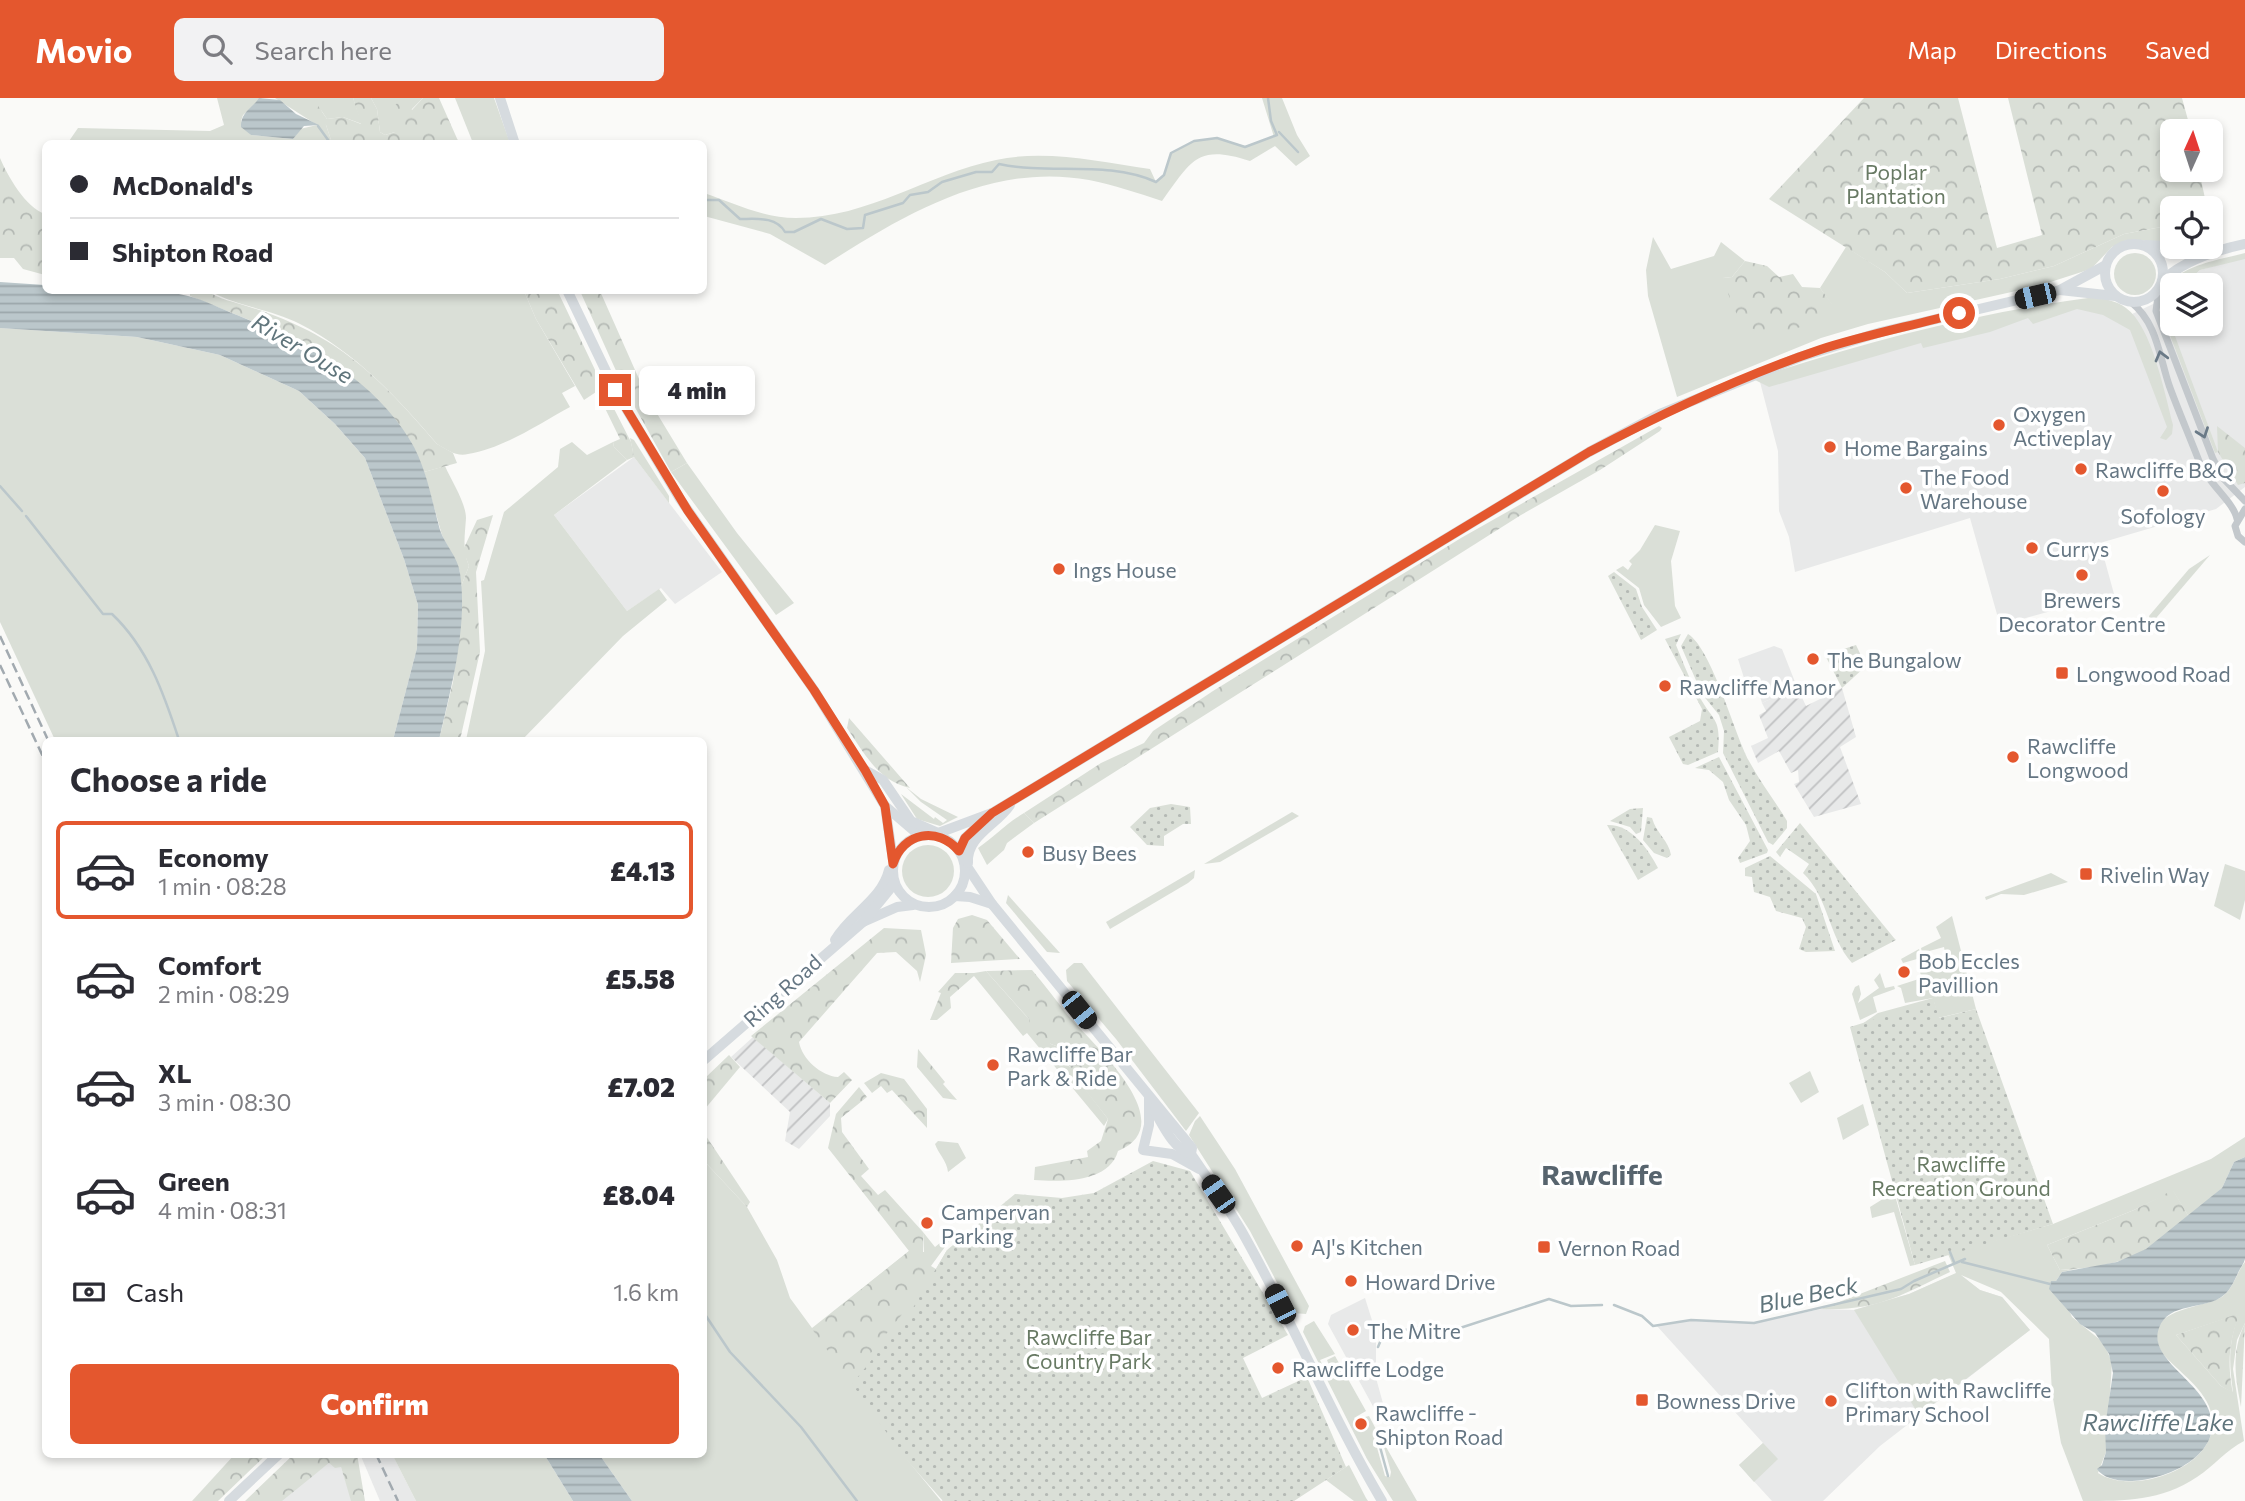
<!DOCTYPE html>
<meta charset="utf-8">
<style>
:root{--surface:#fff;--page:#f2f2f3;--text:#2b2b33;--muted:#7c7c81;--line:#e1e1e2;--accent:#e4572e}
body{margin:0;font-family:Commissioner,sans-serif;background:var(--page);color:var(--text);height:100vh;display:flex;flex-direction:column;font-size:26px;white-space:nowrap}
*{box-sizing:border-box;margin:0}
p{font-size:23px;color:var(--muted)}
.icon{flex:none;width:38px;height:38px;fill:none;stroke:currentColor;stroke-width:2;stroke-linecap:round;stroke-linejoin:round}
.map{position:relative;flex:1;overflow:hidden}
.drawer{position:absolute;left:42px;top:639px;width:665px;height:721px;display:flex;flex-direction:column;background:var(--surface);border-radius:10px;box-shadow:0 4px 10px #0003}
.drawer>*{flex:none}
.banner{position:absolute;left:42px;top:42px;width:665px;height:154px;border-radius:10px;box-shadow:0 4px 10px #0003;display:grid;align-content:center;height:154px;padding:0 28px;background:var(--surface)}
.needle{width:46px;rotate:3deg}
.fabs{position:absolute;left:2160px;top:21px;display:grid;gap:14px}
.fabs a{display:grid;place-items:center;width:63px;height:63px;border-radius:10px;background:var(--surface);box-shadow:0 4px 10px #0003;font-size:35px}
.end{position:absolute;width:32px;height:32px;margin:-16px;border:9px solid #e4572e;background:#fff;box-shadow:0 0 0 4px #fff}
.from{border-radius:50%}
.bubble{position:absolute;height:49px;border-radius:10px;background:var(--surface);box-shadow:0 4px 10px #0003;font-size:23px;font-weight:800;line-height:49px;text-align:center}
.car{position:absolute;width:21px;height:42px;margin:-21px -10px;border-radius:9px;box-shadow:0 0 5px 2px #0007;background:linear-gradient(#222 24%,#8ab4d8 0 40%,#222 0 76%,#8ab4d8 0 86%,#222 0)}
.banner b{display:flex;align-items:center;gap:24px;height:66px;font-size:26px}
.banner b+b{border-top:2px solid var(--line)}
.banner i{width:18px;height:18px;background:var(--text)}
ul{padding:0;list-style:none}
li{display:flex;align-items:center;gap:21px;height:98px;margin:0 14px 10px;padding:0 14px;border:4px solid transparent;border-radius:10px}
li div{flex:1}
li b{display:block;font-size:26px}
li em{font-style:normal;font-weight:800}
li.selected{border-color:var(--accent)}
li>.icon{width:63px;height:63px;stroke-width:1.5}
h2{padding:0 28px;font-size:32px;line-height:84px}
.pay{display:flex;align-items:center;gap:18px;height:77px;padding:0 28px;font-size:26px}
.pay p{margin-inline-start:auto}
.primary-button{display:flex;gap:14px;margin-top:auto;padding:14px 28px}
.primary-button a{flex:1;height:80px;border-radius:10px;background:var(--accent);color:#fff;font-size:28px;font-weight:800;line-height:80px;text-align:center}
header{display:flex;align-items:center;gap:42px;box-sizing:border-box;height:98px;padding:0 35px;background:var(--accent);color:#fff}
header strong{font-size:33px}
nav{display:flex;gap:38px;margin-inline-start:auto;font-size:24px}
.search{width:490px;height:63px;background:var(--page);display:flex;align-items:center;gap:18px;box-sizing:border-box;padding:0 24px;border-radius:10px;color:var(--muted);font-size:26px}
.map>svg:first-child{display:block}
.built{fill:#e8e9e9}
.industrial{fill:url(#industrial-furrows)}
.grass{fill:#dadfd7;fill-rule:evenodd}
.forest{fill:url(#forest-crowns)}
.park{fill:url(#park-dots)}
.water{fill:url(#water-rules)}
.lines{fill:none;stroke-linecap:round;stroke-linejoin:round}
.stream{stroke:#bbc7cb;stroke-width:2.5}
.tertiary{stroke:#c3c8cc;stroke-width:7}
.primary{stroke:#d6dbdf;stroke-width:10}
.trunk{stroke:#d6dbdf;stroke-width:10}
.rail{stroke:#a2aab0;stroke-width:2.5;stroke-dasharray:10 5;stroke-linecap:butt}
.oneway{stroke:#6a7a87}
.route{stroke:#e4572e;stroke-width:9}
.poi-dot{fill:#e4572e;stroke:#fff;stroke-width:2.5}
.labels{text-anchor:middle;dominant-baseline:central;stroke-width:7;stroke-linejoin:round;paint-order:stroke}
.park-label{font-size:21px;fill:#687a64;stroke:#fff}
.poi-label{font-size:21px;fill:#657683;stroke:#fff;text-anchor:start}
.street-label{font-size:21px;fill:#657683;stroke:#fff}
.water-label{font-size:23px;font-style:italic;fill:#60757c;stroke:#fff}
.district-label{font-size:28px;font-weight:bold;fill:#57646e;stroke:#fff}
</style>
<header>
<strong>Movio</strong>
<div class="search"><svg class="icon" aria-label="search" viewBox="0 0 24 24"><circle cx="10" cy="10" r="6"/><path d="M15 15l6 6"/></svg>Search here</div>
<nav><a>Map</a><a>Directions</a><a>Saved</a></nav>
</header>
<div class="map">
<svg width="2245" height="1403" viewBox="0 0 2245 1403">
<defs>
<pattern id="industrial-furrows" width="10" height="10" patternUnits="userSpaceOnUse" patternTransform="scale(1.75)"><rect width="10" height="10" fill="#e8e9e9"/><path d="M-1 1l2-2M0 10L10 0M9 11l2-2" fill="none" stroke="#c0c1c2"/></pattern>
<pattern id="forest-crowns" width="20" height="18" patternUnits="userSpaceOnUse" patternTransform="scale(1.75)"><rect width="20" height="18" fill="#dadfd7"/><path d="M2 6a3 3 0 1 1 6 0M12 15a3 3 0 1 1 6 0" fill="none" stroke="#b4b9b4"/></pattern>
<pattern id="park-dots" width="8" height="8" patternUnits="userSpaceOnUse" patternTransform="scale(1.75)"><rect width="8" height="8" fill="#dadfd7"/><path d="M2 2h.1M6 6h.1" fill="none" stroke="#b4b9b4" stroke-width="1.8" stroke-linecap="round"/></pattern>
<pattern id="water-rules" width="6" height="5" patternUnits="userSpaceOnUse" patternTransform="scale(1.75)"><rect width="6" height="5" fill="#bbc7cb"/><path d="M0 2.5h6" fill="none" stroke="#9ca6aa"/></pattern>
</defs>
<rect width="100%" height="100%" fill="#fafaf8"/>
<g class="built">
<path d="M2245 159V389L2216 411 2100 445 2114 496 2000 527 1970 420 1795 474 1789 439 1779 413 1778 353 1760 284 1903 241 2090 202 2130 217 2172 197V226H2210V187H2183L2200 172Z"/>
<path d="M634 359 722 474 675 506 661 490 627 513 554 417Z"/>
<path d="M1774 548 1782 551 1797 589 1762 605 1755 580H1744L1738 561Z"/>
<path d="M1957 1175 1980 1192 2002 1199 2030 1232 1880 1348 1823 1403H1772L1739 1367 1763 1345 1656 1227 1691 1222 1754 1225 1821 1211 1854 1212 1909 1196Z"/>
<path d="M1365 1200 1376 1235V1280L1384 1309 1375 1312 1328 1226 1331 1217Z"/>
<path d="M360 1356H392L416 1403H380Z"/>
<path d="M329 1365 341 1369 352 1403H279Z"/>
</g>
<g class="industrial">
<path d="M1797 589 1806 608 1842 590 1856 639 1840 649 1861 706 1814 719 1794 686 1799 684 1798 672 1791 675 1779 653 1758 665 1751 648 1768 640 1759 617 1766 613 1762 605Z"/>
<path d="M753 939 830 1005V1018L799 1051 785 1043 790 1014 731 959Z"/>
</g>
<g class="grass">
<path d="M217 0H262L243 17 241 23 251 37 293 41 300 31 317 27 275 0H353L362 26 343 19 327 21 321 12 332 45 67 46 78 30 210 33 224 27Z"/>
<path d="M371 0H423L395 28V34L385 37 380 34 377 11Z"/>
<path d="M455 0H494L510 45H473Z"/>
<path d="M1262 0H1282L1297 37 1310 58 1296 68 1275 48 1250 63C1197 46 1192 62 1162 103 1138 95 1114 87 1089 82 991 64 904 117 825 167L770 136 704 118V95C733 105 764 120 796 120 869 120 927 76 996 62 1046 51 1100 64 1150 71L1156 84 1164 77 1171 55 1194 43 1217 40 1245 48 1274 39Z"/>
<path d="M2172 127V144L2127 142 2112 149 2091 171 2038 188 1868 226 1821 240 1677 299 1648 198 1646 172 1653 139 1671 171 1714 158 1721 144 1745 163 1732 179 1723 180 1835 211 1820 190 1846 149 1885 174 1907 195 2000 181 2054 168 2124 136Z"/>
<path d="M2245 155V161L2200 172 2183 187H2172V197L2166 202 2175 238 2218 354 2215 355 2163 219C2151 171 2211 164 2245 155Z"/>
<circle cx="2135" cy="176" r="21"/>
<path d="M210 193H524L536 221 575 288 562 295 570 309C539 326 504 350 468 356 457 359 447 352 437 346 397 299 356 255 300 226 271 211 238 209 210 193Z"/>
<path d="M2095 199C2105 201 2117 203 2126 210 2152 228 2165 297 2173 327L2172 336 2166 342 2160 340 2167 329 2130 232 2103 217 2077 211 2033 226 2028 220 1990 234 1923 250 1921 245 1769 289 1753 281C1864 244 1978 214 2095 199Z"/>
<path d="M0 230 137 239 220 257 299 293 335 326 365 360 404 461 418 507 417 550 393 642H55L0 524Z"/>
<path d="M630 340 634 342 669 398V405L634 359Z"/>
<path d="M572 344 587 357 613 344 614 349 627 362 554 417 627 513 659 491 667 502 623 538 522 642H466L485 553 481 483 484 482 504 414 558 369 560 351Z"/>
<path d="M687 365 737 435 794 505 776 517 671 374Z"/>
<path d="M445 368C451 382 466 405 466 420 465 437 462 451 469 468L460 491V474L442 437 424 374Z"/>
<path d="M1655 427 1680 433 1671 463 1675 508 1681 520 1661 529 1644 507 1639 490 1616 472 1623 468 1628 472 1632 466 1629 463 1640 452Z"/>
<path d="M2210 457 2151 526 2149 518 2189 471Z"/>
<path d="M906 689 921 701 958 719 940 728 917 721 901 696 934 721 935 719 943 725 947 722 921 704Z"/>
<path d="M1292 714 1299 718 1220 764 1204 766Z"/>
<path d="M1024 715 1034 725 1007 745 1004 752 987 767 978 750C995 738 1007 725 1024 715Z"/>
<circle cx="928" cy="773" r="26"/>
<path d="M2225 766 2245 773V802L2240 822 2214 808Z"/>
<path d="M1195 772 1194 780 1188 785 1110 831 1106 824Z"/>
<path d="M2051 775 2068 784 2024 797 2001 796 1986 802 1985 799Z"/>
<path d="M1008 797 1060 855 1047 854 1006 805Z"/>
<path d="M1952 818 1976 911 1938 920 1934 904 1862 926 1878 915 1933 900 1905 905 1901 890 1897 888 1928 878H1921L1917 861 1903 865 1901 861 1919 851 1926 875 1928 870 1947 865 1944 849 1922 855 1921 850 1941 840 1936 829Z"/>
<path d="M1082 865 1199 1015 1186 1033 1116 941 1067 883 1066 872 1074 865Z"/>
<path d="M986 873 1051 946 1061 950 1067 967 1074 971 1076 979 1108 1021 1104 1028 1027 935 1023 938 974 878V875Z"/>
<path d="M1880 875 1885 890 1894 888 1895 891 1873 899 1877 914 1860 922 1852 896 1855 889 1859 887 1861 896 1858 905 1879 890 1874 882Z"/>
<path d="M1810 973 1819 994 1801 1005 1789 985Z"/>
<path d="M1863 1006 1869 1027 1843 1042 1837 1020Z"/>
<path d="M1200 1018 1235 1071 1309 1208 1306 1216 1293 1215 1250 1133 1189 1037 1195 1023Z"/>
<path d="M2245 1039V1059L2234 1064 2222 1090 2189 1119 2173 1093 2134 1112 2047 1147 2060 1172 2076 1171 2062 1174 2056 1183 2072 1219 2104 1245 2112 1265 2106 1354 2098 1375C2134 1399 2221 1368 2212 1318 2207 1291 2178 1274 2162 1255 2139 1211 2196 1212 2220 1200 2233 1193 2236 1175 2245 1164V1225L2237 1242 2233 1271 2244 1343C2226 1352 2214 1368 2197 1379 2161 1403 2125 1403 2083 1403L2061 1345 2052 1295 2049 1241 2001 1194 1961 1177 1980 1192 2002 1199 2030 1232 1919 1317 1854 1212 1909 1196 1956 1175 1948 1156 2053 1126 2211 1061ZM2239 1216C2228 1245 2229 1265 2233 1294L2221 1288 2176 1237Z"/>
<path d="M938 1043 958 1045 966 1060 948 1074C947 1063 938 1055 935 1046Z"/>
<path d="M704 1063 747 1109 777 1162 790 1200 812 1230 909 1153 924 1154 923 1134 935 1149 946 1140 950 1142 931 1168 936 1171 947 1152 905 1359 941 1403H632L599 1356H704Z"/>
<path d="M1894 1094 1915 1167 1910 1168 1894 1114 1872 1120 1870 1109Z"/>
<path d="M1314 1223 1335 1256 1320 1262 1323 1268 1329 1267 1327 1262 1335 1258 1366 1313 1354 1320 1361 1331 1365 1328V1319L1369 1318 1378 1335 1374 1339 1385 1378 1390 1379 1391 1374 1382 1342 1417 1403H1393L1367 1361 1303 1234 1305 1228Z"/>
<path d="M1763 1345 1778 1361 1754 1384 1739 1367Z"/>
<path d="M392 1356H544L573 1403H416Z"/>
<path d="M1349 1367 1366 1400 1368 1403H1354L1326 1382Z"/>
</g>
<g class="forest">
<path d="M353 0H371L377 11 380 34 385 37 395 34 389 22 396 6 407 2 412 12 423 0H439L459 45H332L326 27 317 24 306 11 314 2 327 21 343 19 361 26Z"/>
<path d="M1864 0H1958L1997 150 2042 137 2008 0H2182L2191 33H2172V72H2199L2207 110H2172V127L2124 136 2054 168 2000 181 1907 195 1885 174 1769 101Z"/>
<path d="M0 60C7 77 26 110 45 116V177L23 171 14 160H0Z"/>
<path d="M1745 163 1767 168 1779 179 1793 176 1802 189 1820 190 1836 211C1811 226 1770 248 1744 225 1733 215 1728 194 1723 180L1732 179Z"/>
<path d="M190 193C212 192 212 198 230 203 330 231 371 269 437 346L453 355 457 365 424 374 410 342 291 239 190 198Z"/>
<path d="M524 193H558L559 196 597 276 599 292 584 302 536 221Z"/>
<path d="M580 193H600L647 299 687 365 671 374 622 286Z"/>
<path d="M608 299 631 344 634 359 627 362 614 349 613 344 620 341 601 302Z"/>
<path d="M1659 328 1662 330 1660 333 1600 372 1521 417 1034 725 1024 715 1101 665 1144 645 1153 633 1213 593 1461 440Z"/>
<path d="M2217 328 2245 350V385L2238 387 2218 354Z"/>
<path d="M493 417 476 474 480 554 460 642H439L453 584 461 522 460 491 469 468 463 452 477 422Z"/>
<path d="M849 620 910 690C878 683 864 655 847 630Z"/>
<path d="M972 817 987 822 1020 861 951 865 953 830 958 821Z"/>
<path d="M884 830 921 832 926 857 920 884 917 873 896 854 877 855 799 944C802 961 821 978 838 979L844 974 852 982 830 1005 751 938Z"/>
<path d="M1032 872C1044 886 1055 901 1066 915 1089 943 1185 1025 1118 1053 1109 1085 1061 1084 1034 1082L1035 1069 1088 1059 1087 1053 1101 1043 1108 1021 1075 979 1073 971 1062 962 1061 950C1047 944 1031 939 1029 921L986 873Z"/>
<path d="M955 875H974V878L950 899 951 910 937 922H930L941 895 938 894Z"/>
<path d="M918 951 945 984 943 986 957 1002 943 1000 917 969Z"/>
<path d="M729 957 740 969 704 1012V981Z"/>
<path d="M881 975 904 981 927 1011V1030L892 992 887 995 881 988 872 995 864 985Z"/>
<path d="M859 989 867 999 841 1020 842 1034 869 1071 861 1078 878 1097 885 1092 923 1134V1160L930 1169 908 1209 849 1282 812 1231 909 1153 828 1050 836 1016Z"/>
<path d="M704 1035 750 1104 747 1109 704 1063Z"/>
<path d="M2173 1092 2189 1119C2174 1129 2160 1143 2145 1152 2119 1167 2089 1170 2060 1172L2047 1147 2134 1112Z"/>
<path d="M1945 1163 1950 1174C1901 1197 1878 1213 1821 1211Z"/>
<path d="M2240 1215C2229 1243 2227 1265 2233 1295L2221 1288 2176 1237Z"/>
<path d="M2245 1225 2241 1309C2235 1278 2231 1254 2245 1225Z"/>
<path d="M235 1356H267L218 1403H192Z"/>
<path d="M294 1356H357L365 1403H351L341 1369 335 1370 329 1365 282 1403H245Z"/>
</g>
<g class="park">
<path d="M1614 474 1636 491 1642 509 1657 532 1641 542 1608 478Z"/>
<path d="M1681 536 1676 547C1683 564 1690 583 1699 598 1714 625 1721 619 1718 654L1688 667 1683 666 1669 639 1700 623 1702 611 1665 541Z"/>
<path d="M1688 536C1712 551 1734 635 1749 663 1760 684 1775 703 1787 723V730L1773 747 1768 744 1723 655 1724 633 1719 617 1702 596 1681 548Z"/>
<path d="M1856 547 1866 568 1842 590 1825 557Z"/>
<path d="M1719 659 1768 752 1767 755 1740 765 1738 760 1750 743 1746 727 1729 702 1723 684 1709 672 1695 670Z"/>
<path d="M1171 706 1190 709 1191 726H1183L1164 738V748L1147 747 1130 729 1150 710Z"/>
<path d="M1643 710 1641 734 1636 736 1630 729 1610 723 1630 711Z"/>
<path d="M1647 719 1652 720C1656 735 1669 743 1671 757L1667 760 1654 755 1643 742Z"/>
<path d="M1800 725 1894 840 1896 842 1852 865C1828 838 1829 800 1803 775L1809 766 1786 750 1780 759 1776 754Z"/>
<path d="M1607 727C1631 726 1648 751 1658 770L1638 782Z"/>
<path d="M1770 758 1816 796 1835 853 1806 854 1799 851 1806 829 1802 820 1776 813 1770 799 1754 794 1752 779 1745 778V770Z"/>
<path d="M1934 903 1939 920 1976 911 2053 1126 1915 1167 1850 929Z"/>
<path d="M1153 1063 1190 1073 1288 1237 1243 1260 1262 1300 1307 1279 1346 1369 1294 1403H943L904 1359 852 1286 910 1215 947 1152 1015 1096 1062 1100 1094 1095Z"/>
</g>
<g class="water">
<path d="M259 0 280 2 296 16 319 27 304 28 293 41 251 37 241 29C241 13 253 10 259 0Z"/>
<path d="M0 184 45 187 46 192C92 192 142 187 188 198 205 202 221 211 237 217 304 245 371 278 410 342 426 368 432 403 440 432 445 447 458 459 460 475 468 529 451 590 439 642H393L417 550 418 507 404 461 365 360 335 326 299 293 220 257 137 239 0 230Z"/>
<path d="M2245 1059C2245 1092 2245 1129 2245 1161 2244 1166 2240 1170 2238 1175 2234 1183 2231 1191 2224 1197 2205 1213 2169 1203 2159 1230 2146 1264 2214 1287 2212 1329 2210 1375 2116 1399 2097 1371L2102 1367 2106 1354 2105 1329 2113 1275 2109 1256 2095 1235 2080 1226 2049 1191 2051 1183H2056L2062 1174 2117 1164 2146 1151 2222 1090 2234 1064Z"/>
<path d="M544 1356H599L632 1403H573Z"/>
</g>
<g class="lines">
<g class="stream">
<path d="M318 28 331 46"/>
<path d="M1279 34 1298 54"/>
<path d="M704 102H719L740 121C756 121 776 118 785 134H794L821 121 847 131 863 130 865 117 903 105 910 97 928 94 942 84 976 74H992L999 66C1050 77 1107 62 1156 84L1164 77 1171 55 1194 43 1217 40 1245 49 1277 37 1271 23 1268 0"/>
<path d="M0 388 22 413"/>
<path d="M26 418 103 516H112C148 550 164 596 179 642"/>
<path d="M1950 1154 1954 1164"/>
<path d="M1962 1164 2050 1186"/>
<path d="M1614 1207 1642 1218 1653 1228 1691 1222 1754 1225 1901 1191 1914 1183 1965 1161"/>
<path d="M704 1215 730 1254 801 1329 857 1403"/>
<path d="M1378 1249 1383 1237 1419 1229 1460 1230 1549 1201 1571 1208 1602 1207"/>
<path d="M1377 1338 1388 1378"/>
</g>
<g class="tertiary">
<path d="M2159 191 2156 213 2213 361 2223 380 2245 403"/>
<path d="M2131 204C2157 225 2159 257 2169 287 2178 312 2189 337 2199 363 2207 385 2234 404 2237 421"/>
<path d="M2245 411 2235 428 2238 438 2245 444"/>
</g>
<g class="primary">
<path d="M964 764 992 806 1192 1050 1191 1056C1208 1081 1226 1106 1241 1132 1291 1220 1330 1315 1382 1403"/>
<path d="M955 798 970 799 992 806"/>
<path d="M1149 999V1027L1143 1052 1172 1056 1199 1071"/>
<path d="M1156 1008 1155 1014C1163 1027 1174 1052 1191 1056"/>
</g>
<g class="trunk">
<path d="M500 0 515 46"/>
<circle cx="2134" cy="175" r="29"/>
<path d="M2146 147 2221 151"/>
<path d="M2162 183C2183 163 2217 152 2245 146"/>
<path d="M567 192 615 292 680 401 814 592 885 708 920 738"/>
<path d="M2060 192 2115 198"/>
<path d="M865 672 883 682 911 723 936 734"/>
<path d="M885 708 893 762"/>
<circle cx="929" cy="773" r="36"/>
<path d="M933 737 992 715"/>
<path d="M959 753 965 740 992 715 1589 354 1660 316 1800 259 1881 234 2060 192 2106 167"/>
<path d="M968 765C966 738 997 727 1010 707"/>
<path d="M863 824 897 809 913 807"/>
<path d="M835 842C850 816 882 802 889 772"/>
<path d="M704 962 863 824 894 786"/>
<path d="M229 1403 279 1356"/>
</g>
<g class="rail">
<path d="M0 538 48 642"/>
<path d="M0 567 46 665"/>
<path d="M376 1356 398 1403"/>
</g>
</g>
<defs><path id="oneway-chevron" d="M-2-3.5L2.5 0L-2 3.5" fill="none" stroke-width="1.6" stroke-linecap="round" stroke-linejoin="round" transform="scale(1.75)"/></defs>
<g class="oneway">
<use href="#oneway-chevron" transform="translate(2161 258) rotate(-105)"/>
<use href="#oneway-chevron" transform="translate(2203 335) rotate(70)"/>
</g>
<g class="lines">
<path class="route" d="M615 292 688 413 814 592 865 672 885 708 893 766C903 734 938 728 959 753L965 740 992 715 1589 354C1663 315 1739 279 1819 252 1865 237 1912 228 1959 215"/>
</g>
<g class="poi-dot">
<circle cx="1999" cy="327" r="7"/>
<circle cx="1830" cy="349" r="7"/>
<circle cx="2081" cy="371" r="7"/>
<circle cx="1906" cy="390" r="7"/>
<circle cx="2163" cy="393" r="7"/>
<circle cx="2032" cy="450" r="7"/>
<circle cx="1059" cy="471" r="7"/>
<circle cx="2082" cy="477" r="7"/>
<circle cx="1813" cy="561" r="7"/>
<rect x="2055" y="568" width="14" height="14" rx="3.5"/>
<circle cx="1665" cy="588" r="7"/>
<circle cx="2013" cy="659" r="7"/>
<circle cx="1028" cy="754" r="7"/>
<rect x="2079" y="769" width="14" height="14" rx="3.5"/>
<circle cx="1904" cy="874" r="7"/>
<circle cx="993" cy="967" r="7"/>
<circle cx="927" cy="1125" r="7"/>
<circle cx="1297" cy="1148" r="7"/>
<rect x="1537" y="1142" width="14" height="14" rx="3.5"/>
<circle cx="1351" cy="1183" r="7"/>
<circle cx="1353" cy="1232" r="7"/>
<circle cx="1278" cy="1270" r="7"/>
<rect x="1635" y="1295" width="14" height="14" rx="3.5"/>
<circle cx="1831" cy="1303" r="7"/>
<circle cx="1361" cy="1326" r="7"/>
</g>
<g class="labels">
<g class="park-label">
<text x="1896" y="73">Poplar<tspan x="1896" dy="24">Plantation</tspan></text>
<text x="1961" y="1065">Rawcliffe<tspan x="1961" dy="24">Recreation Ground</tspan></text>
<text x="1089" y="1238">Rawcliffe Bar<tspan x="1089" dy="24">Country Park</tspan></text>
</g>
<g class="poi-label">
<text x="2013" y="315">Oxygen<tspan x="2013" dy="24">Activeplay</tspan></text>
<text x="1844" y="349">Home Bargains</text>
<text x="2095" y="371">Rawcliffe B&amp;Q</text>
<text x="1920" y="378">The Food<tspan x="1920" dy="24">Warehouse</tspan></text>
<text x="2163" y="417" text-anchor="middle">Sofology</text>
<text x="2046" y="450">Currys</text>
<text x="1073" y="471">Ings House</text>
<text x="2082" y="501" text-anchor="middle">Brewers<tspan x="2082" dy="24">Decorator Centre</tspan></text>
<text x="1827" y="561">The Bungalow</text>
<text x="2076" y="575">Longwood Road</text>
<text x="1679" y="588">Rawcliffe Manor</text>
<text x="2027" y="647">Rawcliffe<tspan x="2027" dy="24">Longwood</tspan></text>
<text x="1042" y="754">Busy Bees</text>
<text x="2100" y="776">Rivelin Way</text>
<text x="1918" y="862">Bob Eccles<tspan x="1918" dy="24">Pavillion</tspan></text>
<text x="1007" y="955">Rawcliffe Bar<tspan x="1007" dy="24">Park &amp; Ride</tspan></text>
<text x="941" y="1113">Campervan<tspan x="941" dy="24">Parking</tspan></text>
<text x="1311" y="1148">AJ's Kitchen</text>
<text x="1558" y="1149">Vernon Road</text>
<text x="1365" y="1183">Howard Drive</text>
<text x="1367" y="1232">The Mitre</text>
<text x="1292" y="1270">Rawcliffe Lodge</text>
<text x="1845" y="1291">Clifton with Rawcliffe<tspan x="1845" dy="24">Primary School</tspan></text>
<text x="1656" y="1302">Bowness Drive</text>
<text x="1375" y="1314">Rawcliffe -<tspan x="1375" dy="24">Shipton Road</tspan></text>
</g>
<g class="street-label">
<text transform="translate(782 892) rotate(-42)">Ring Road</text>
</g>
<g class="water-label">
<text transform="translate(303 250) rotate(31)">River Ouse</text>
<text transform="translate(1808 1196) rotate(-12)">Blue Beck</text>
<text x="2158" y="1324">Rawcliffe Lake</text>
</g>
<g class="district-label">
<text x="1602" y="1076">Rawcliffe</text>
</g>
</g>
</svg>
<div class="fabs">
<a><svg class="needle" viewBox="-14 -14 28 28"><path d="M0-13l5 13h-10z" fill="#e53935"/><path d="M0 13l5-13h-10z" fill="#7c7c81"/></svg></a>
<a><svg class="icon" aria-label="locate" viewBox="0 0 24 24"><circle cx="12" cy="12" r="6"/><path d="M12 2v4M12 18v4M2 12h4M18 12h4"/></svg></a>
<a><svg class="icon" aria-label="layers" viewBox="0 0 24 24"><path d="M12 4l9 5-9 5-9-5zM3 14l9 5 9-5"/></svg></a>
</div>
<i class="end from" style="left:1959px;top:215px"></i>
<i class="end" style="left:615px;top:292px"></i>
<div class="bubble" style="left:639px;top:268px;width:116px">4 min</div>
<i class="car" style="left:2035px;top:198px;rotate:257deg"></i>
<i class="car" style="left:1079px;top:912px;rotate:141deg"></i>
<i class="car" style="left:1218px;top:1096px;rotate:325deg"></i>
<i class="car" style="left:1280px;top:1206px;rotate:333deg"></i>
<div class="banner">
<b><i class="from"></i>McDonald's</b>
<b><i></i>Shipton Road</b>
</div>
<section class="drawer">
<h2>Choose a ride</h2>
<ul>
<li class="selected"><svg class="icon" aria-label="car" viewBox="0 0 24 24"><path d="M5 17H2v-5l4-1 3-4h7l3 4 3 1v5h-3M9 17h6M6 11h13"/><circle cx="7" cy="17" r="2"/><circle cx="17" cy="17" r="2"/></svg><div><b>Economy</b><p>1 min · 08:28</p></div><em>£4.13</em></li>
<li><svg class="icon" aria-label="car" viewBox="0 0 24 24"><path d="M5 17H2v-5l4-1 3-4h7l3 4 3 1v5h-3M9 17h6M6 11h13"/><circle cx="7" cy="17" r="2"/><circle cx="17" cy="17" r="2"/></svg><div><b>Comfort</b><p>2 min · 08:29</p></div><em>£5.58</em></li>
<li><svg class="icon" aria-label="car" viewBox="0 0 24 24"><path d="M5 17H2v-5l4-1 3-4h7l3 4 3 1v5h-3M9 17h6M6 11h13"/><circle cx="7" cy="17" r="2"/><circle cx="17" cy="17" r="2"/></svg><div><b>XL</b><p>3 min · 08:30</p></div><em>£7.02</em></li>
<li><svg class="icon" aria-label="car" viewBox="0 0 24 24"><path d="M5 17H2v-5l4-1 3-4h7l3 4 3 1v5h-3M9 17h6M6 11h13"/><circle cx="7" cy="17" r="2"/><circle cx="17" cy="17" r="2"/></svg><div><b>Green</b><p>4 min · 08:31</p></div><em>£8.04</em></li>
</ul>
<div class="pay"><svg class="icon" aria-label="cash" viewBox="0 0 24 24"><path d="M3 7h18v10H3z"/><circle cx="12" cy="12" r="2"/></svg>Cash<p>1.6 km</p></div>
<div class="primary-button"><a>Confirm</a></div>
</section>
</div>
